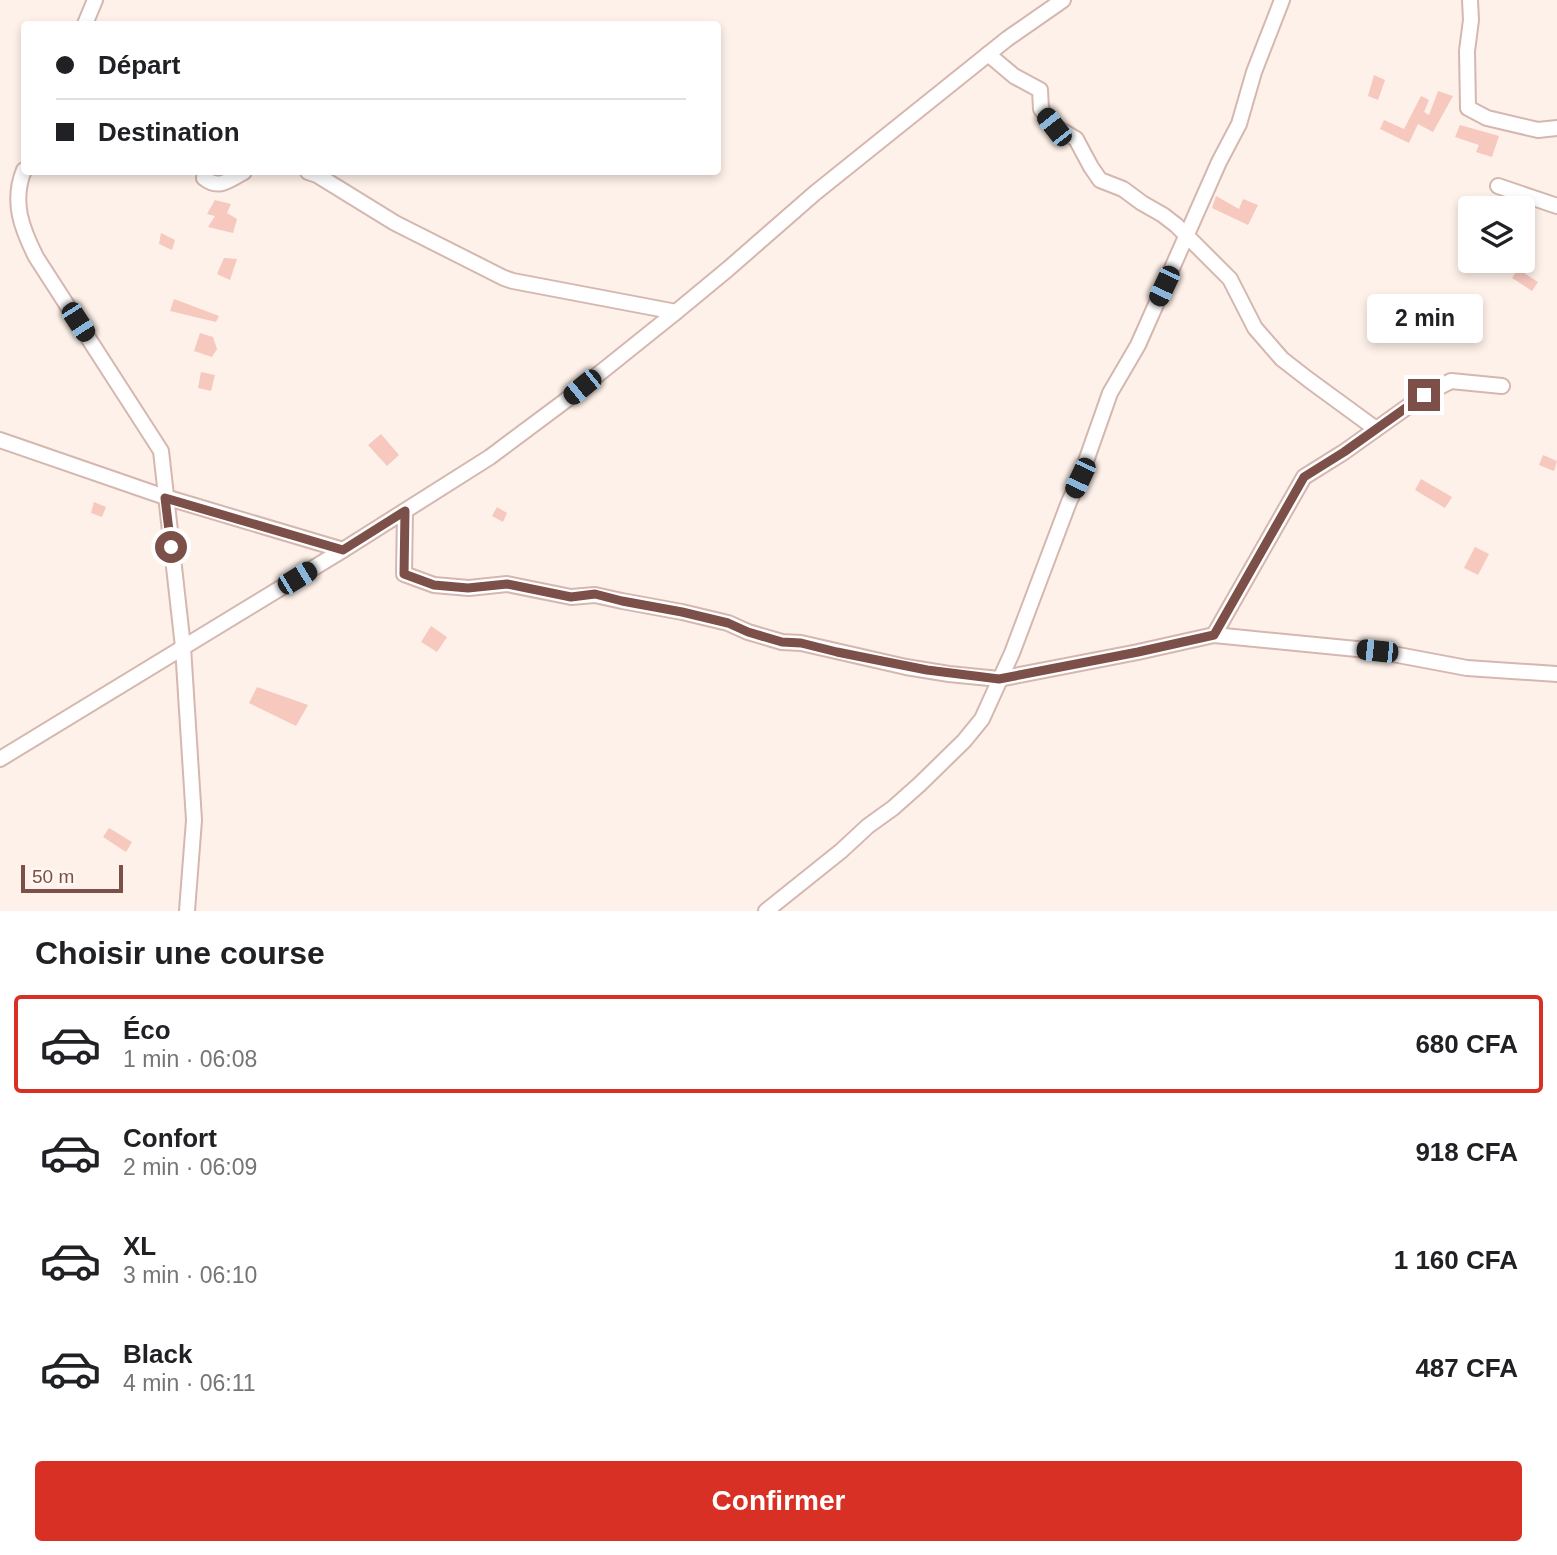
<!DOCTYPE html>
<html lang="fr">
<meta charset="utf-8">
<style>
:root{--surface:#fff;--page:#f6f6f6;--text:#202124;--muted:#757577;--line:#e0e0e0;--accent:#d93025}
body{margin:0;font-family:Arial,sans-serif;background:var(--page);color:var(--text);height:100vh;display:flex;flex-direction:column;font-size:26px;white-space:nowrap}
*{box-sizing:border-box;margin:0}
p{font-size:23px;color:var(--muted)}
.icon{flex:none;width:38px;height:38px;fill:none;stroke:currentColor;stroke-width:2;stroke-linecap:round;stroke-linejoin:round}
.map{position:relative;height:911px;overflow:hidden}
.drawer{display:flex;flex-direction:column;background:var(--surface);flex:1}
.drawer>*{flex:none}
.guide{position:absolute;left:21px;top:21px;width:700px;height:154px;border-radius:7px;box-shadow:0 4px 10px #0003;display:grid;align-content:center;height:154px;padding:0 35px;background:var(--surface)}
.controls{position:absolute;left:1458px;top:196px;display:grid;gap:14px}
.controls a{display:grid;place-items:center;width:77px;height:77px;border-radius:7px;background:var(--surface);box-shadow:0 4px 10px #0003;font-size:35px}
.scale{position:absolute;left:21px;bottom:18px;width:102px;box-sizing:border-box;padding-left:7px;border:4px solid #7c5049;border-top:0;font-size:19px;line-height:24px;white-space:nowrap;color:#7c5049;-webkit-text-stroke:5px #fff7f2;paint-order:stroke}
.end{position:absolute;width:32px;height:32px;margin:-16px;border:9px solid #7c5049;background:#fff;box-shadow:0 0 0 4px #fff}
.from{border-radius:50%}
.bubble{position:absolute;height:49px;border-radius:7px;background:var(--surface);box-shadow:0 4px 10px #0003;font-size:23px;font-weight:700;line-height:49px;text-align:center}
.car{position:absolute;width:21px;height:42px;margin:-21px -10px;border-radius:9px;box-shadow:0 0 5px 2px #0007;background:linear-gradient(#222 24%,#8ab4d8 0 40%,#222 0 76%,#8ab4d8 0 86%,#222 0)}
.guide b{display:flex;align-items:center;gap:24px;height:66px;font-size:26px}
.guide b+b{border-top:2px solid var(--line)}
.guide i{width:18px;height:18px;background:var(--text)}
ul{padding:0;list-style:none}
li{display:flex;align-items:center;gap:21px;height:98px;margin:0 14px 10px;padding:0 21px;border:4px solid transparent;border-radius:7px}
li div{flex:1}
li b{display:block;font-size:26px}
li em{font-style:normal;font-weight:700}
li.selected{border-color:var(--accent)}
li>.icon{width:63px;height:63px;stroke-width:1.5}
h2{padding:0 35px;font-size:32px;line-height:84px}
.button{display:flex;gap:14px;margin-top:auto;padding:14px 35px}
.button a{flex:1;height:80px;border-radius:7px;background:var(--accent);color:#fff;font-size:28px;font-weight:700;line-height:80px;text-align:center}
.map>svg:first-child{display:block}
.building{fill:#f6c8be}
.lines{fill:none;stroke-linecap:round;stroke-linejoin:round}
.minor-casing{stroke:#d5b7b0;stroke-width:18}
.minor{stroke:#fff;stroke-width:14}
.route{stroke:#7c5049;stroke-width:9}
</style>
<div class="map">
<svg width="1557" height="911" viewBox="0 0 1557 911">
<rect width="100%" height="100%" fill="#fef1e9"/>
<g class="building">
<path d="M1374 75 1385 80 1378 100 1368 96Z"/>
<path d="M1438 91 1453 96 1433 132 1418 124 1409 143 1380 129 1384 120 1404 129 1421 96 1429 100 1424 112 1429 115Z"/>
<path d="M1460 125 1499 136 1492 157 1476 152 1479 145 1455 137Z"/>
<path d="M1216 196 1239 209 1243 199 1258 205 1248 225 1212 208Z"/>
<path d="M215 200 231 204 227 213 237 219 233 233 208 227 215 216 207 214Z"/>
<path d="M161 233 175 240 172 250 159 244Z"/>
<path d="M224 258 237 259 230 280 217 274Z"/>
<path d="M1518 269 1538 282 1532 291 1512 278Z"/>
<path d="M174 299 219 316 216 322 170 311Z"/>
<path d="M200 333 213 337 217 349 212 357 194 351Z"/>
<path d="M201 372 215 375 211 391 198 388Z"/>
<path d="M381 434 399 455 387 466 368 445Z"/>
<path d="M1543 455 1557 461 1554 471 1539 465Z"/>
<path d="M1421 479 1452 497 1445 508 1415 490Z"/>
<path d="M94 502 106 507 102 517 91 513Z"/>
<path d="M497 507 507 513 503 522 492 516Z"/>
<path d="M1475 547 1489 554 1478 575 1464 568Z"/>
<path d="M431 626 447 637 437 652 421 642Z"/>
<path d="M257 687 308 705 296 726 249 703Z"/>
<path d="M109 828 132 842 126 852 103 837Z"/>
</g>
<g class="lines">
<g class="minor-casing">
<g id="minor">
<path d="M1470 0 1471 20 1467 51 1468 108 1487 118 1538 130 1557 128"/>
<path d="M85 24 95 0"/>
<path d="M988 54 1014 76 1040 90 1041 109 1054 126 1076 139 1091 167 1100 180 1123 189 1142 203 1163 215 1176 225 1230 279 1255 328 1282 359 1309 380 1376 429"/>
<path d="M24 170C11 202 22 229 36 257L161 451 183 647 194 820 187 911"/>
<path d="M205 172 204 178C219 190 229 180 244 172"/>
<path d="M308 172 317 175 395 223 504 278 513 281 676 312"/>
<path d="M1498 186 1557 206"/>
<path d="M0 440 165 497 343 550"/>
<path d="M405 511 404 574 434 585 469 588 507 584 571 597 595 595 622 601 682 612 728 623 748 632 782 642 801 643 906 667 949 674 999 679 1138 652 1214 635 1377 651 1467 668 1557 674"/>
<path d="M1214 635 1304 477 1344 452 1424 395 1451 381 1502 386"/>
<path d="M0 759 343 550 490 457 565 401 676 312 728 269 815 193 1007 39 1063 0"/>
<path d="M766 911 841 851 868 826 893 808 920 784 964 741 982 719 1012 653 1069 502 1080 478 1110 393 1138 345 1219 162 1239 124 1254 72 1282 0"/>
</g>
</g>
<use href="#minor" class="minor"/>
</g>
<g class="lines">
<path class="route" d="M171 547 165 498 343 550 405 511 404 574 434 585 468 588 507 584 571 597 595 594 622 601 682 612 728 623 748 632 782 642 801 643 837 652 927 670 999 679 1138 652 1214 635 1304 477 1344 452 1424 395"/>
</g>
</svg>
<div class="controls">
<a><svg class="icon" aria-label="layers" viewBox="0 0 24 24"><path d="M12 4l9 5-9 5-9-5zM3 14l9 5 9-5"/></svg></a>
</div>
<div class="scale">50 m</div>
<i class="end from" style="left:171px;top:547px"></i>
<i class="end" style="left:1424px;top:395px"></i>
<div class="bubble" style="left:1367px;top:294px;width:116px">2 min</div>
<i class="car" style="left:1054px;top:127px;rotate:322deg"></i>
<i class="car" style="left:1164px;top:286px;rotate:205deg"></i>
<i class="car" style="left:78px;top:322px;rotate:147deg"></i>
<i class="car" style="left:582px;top:387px;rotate:231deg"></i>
<i class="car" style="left:1080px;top:478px;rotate:205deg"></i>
<i class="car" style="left:297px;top:578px;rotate:59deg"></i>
<i class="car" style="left:1377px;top:651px;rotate:276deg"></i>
<div class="guide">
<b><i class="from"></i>Départ</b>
<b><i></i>Destination</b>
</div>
</div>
<section class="drawer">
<h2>Choisir une course</h2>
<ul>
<li class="selected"><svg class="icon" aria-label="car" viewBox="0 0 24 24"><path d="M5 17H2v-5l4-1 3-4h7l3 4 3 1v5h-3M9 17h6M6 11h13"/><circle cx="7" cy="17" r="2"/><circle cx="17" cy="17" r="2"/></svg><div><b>Éco</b><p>1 min · 06:08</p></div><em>680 CFA</em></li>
<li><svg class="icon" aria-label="car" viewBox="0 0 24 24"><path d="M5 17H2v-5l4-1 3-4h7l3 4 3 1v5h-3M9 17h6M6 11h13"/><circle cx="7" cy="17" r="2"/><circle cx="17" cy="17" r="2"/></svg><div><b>Confort</b><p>2 min · 06:09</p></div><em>918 CFA</em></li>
<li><svg class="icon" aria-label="car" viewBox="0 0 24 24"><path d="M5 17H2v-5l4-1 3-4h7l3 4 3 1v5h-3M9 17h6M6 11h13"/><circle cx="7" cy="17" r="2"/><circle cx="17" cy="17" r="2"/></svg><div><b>XL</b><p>3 min · 06:10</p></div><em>1 160 CFA</em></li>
<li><svg class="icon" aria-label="car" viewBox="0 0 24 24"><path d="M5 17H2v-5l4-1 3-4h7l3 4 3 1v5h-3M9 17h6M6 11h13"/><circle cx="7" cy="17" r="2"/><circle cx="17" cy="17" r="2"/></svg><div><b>Black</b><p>4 min · 06:11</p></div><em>487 CFA</em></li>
</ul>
<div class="button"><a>Confirmer</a></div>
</section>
